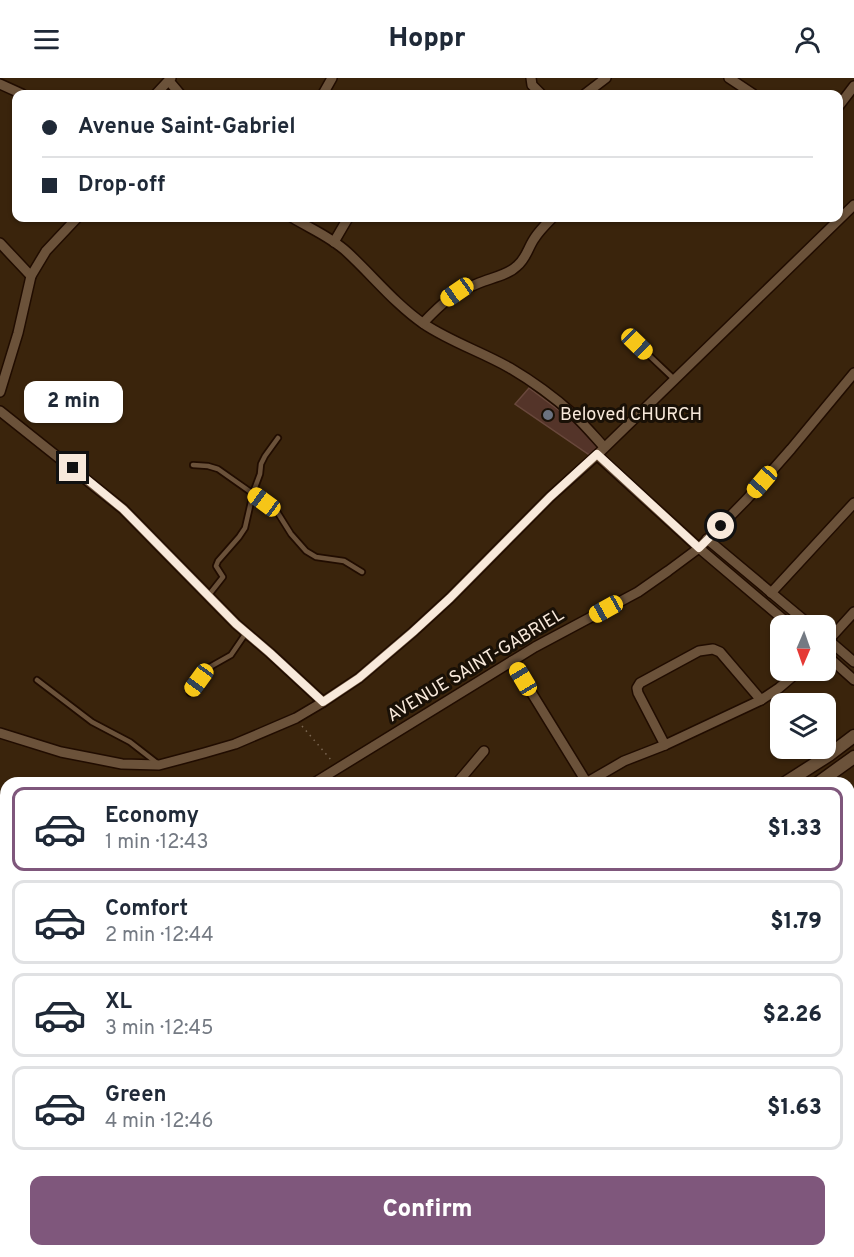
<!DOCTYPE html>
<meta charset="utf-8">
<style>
:root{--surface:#fff;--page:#f2f2f3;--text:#1f2937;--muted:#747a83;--line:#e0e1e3;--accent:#7f577c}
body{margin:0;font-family:Overpass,sans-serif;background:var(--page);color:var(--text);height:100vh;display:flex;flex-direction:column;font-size:22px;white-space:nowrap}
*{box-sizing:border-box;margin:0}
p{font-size:20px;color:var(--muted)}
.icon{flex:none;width:33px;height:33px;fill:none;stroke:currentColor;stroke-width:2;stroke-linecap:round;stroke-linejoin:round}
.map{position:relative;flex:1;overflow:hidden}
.details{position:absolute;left:0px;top:699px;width:855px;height:480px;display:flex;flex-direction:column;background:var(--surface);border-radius:18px 18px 0 0;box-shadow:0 2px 4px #0004}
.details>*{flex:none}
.top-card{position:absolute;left:12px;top:12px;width:831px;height:132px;border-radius:12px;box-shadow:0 2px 4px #0004;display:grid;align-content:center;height:132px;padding:0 30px;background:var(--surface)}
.needle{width:39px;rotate:182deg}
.buttons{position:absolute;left:770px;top:537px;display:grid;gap:12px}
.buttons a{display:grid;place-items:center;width:66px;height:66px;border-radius:12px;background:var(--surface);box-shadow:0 2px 4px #0004;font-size:30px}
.end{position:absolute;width:27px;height:27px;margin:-14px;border:8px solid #f8e9db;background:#111;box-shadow:0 0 0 3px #111}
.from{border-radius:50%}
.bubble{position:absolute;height:42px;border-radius:12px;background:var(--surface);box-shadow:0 2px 4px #0004;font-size:20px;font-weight:800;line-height:42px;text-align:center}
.car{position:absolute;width:18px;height:36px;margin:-18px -9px;border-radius:8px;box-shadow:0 0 4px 2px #0007;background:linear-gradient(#f5c518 24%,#345 0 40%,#f5c518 0 76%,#345 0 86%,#f5c518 0)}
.top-card b{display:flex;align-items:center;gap:21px;height:57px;font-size:22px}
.top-card b+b{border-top:2px solid var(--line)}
.top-card i{width:15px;height:15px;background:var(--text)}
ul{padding:10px 0 0;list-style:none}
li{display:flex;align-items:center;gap:18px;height:84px;margin:0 12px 9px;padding:0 18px;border:3px solid var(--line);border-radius:12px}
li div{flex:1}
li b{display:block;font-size:22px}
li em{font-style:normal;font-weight:800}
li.current{border-color:var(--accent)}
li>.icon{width:54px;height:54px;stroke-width:1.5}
.cta{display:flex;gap:12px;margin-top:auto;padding:12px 30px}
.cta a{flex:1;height:69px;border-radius:12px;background:var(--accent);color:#fff;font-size:24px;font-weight:800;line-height:69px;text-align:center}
header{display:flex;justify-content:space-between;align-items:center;height:78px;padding:0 30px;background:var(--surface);font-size:27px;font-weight:800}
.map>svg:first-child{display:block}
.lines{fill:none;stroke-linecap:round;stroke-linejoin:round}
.stream{stroke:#001315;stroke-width:3}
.building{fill:#543429;stroke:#69483c;stroke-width:1.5}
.service-casing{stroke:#200c00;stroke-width:8}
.minor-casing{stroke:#200c00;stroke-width:12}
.tertiary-casing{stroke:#200c00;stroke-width:15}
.path{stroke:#796551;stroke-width:1.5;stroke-dasharray:1.5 4.5;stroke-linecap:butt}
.service{stroke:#6b523a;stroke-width:4.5}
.minor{stroke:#6b523a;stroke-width:9}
.tertiary{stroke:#6b523a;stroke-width:12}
.route{stroke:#f8e9db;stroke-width:8}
.worship-dot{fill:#6b7280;stroke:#191006;stroke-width:2}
.labels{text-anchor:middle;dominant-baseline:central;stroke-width:6;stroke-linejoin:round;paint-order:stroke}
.poi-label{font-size:18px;fill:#f8e9db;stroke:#191006;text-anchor:start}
.street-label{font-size:18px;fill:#f8e9db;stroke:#191006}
</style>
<header><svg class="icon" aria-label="menu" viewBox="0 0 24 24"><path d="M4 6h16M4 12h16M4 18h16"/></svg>Hoppr<svg class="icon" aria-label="person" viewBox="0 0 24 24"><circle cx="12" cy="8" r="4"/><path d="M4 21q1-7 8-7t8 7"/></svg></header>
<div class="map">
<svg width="854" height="1179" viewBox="0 0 854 1179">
<rect width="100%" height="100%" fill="#3a240c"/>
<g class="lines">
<g class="stream">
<path d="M0 984 6 982"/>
<path d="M82 1173 83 1179"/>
</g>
</g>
<g class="building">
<path d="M529 310 576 345 600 370 591 378 515 326Z"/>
<path d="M6 826V858L0 853V834Z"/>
<rect x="493" y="1173" width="18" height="6"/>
</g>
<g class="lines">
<g class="service-casing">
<g id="service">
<path d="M637 266 674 301"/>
<path d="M193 387 208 388 218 391 276 432 291 456 306 473 316 479 344 483 362 494"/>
<path d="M208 518 223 499 216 488 218 483 239 459 245 450 253 415 260 396 261 386 265 378 278 360"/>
<path d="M37 602 92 644 130 664 157 685"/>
<path d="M190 615 208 590 231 577 246 555"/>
</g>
</g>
<g class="minor-casing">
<g id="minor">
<path d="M531 0 532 7 541 16"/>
<path d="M729 0 753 16"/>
<path d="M169 3 180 16"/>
<path d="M0 6 22 16"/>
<path d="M156 16 171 0"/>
<path d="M323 16 332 0"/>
<path d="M585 16 606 0"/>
<path d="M838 29 854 8"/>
<path d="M293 140C311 151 331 159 347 174 373 198 395 226 424 246 451 264 482 274 510 290 532 303 554 319 573 336 584 346 594 358 604 369"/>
<path d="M334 164 348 140"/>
<path d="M0 165 31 198"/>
<path d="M423 245C443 224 452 216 479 205 491 200 508 197 517 188 526 181 528 170 534 161 539 153 546 146 552 140"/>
<path d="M0 314 18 255 31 198 46 173 77 140"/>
<path d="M0 333 123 431 236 546 270 575 323 624"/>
<path d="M597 377 699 470 791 548"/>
<path d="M707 461 811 548"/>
<path d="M771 515 854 425"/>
<path d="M825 559 854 584"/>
<path d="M825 566 854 534"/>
<path d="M825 576 854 602"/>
<path d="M512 583 587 705"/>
<path d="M0 655 61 674 122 686 159 687 204 675 235 666 296 640 323 624 359 600 413 554 450 520 550 419 597 377 854 127"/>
<path d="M665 667 638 615 637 610 640 605 699 573 713 571 720 574 761 622"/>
<path d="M314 705 535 569 638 514 668 493 699 470 747 421 791 371 854 295"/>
<path d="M457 705 484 673"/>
<path d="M586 705 624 683 665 667 761 622 779 610 800 592"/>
<path d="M849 780 854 777"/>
<path d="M0 813V818"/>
<path d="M849 856 854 853"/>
<path d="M0 867 6 868"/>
<path d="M849 919 854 917"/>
<path d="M851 996 854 1002"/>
<path d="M849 1080 854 1079"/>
<path d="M849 1155 854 1154"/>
<path d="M253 1173V1179"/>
<path d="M331 1173V1179"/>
<path d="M520 1175V1173"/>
<path d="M179 1179V1173"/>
</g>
</g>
<g class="tertiary-casing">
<g id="tertiary">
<path d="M785 705 829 677 854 658"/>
<path d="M818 705 854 679"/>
<path d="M414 1173V1179"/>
</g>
</g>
<path class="path" d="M302 648 332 683"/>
<use href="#service" class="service"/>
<use href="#minor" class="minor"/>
<use href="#tertiary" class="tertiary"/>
</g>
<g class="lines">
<path class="route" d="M73 390 123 431 236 546 270 575 323 624 359 600 413 554 450 520 550 419 597 376 699 470 721 448"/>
</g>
<circle class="worship-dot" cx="548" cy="337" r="6"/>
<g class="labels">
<g class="poi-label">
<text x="560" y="337">Beloved CHURCH</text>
</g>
<g class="street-label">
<text transform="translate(476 588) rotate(-31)">AVENUE SAINT-GABRIEL</text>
</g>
</g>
</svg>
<div class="buttons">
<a><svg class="needle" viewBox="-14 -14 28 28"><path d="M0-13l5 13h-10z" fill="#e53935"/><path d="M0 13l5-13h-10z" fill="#747a83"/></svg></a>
<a><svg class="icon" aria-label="layers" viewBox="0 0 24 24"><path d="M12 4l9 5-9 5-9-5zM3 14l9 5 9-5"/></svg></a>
</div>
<i class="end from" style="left:721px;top:448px"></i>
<i class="end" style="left:73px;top:390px"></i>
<div class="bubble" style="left:24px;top:303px;width:99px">2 min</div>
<i class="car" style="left:457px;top:214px;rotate:235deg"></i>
<i class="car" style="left:637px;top:266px;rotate:134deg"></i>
<i class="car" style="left:762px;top:404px;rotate:221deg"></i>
<i class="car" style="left:264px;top:424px;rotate:306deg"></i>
<i class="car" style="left:606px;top:531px;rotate:241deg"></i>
<i class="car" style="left:523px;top:601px;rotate:329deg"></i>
<i class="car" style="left:199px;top:602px;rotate:216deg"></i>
<div class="top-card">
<b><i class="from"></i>Avenue Saint-Gabriel</b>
<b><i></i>Drop-off</b>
</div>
<section class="details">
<ul>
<li class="current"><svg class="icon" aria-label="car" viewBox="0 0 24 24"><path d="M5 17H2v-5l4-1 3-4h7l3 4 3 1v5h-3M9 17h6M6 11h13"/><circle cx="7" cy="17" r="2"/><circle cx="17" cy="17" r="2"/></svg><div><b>Economy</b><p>1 min · 12:43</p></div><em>$1.33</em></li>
<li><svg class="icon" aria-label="car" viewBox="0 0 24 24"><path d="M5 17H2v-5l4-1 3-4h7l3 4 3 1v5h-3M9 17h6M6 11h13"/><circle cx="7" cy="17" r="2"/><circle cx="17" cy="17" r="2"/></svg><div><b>Comfort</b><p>2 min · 12:44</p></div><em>$1.79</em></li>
<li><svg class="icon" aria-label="car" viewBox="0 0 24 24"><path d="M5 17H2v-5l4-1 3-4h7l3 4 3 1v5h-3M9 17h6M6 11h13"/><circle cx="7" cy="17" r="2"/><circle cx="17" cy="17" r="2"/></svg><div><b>XL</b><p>3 min · 12:45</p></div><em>$2.26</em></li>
<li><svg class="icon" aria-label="car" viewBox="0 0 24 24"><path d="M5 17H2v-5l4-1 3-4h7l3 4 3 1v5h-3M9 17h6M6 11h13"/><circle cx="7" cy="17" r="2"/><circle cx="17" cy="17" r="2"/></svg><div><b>Green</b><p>4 min · 12:46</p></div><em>$1.63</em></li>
</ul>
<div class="cta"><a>Confirm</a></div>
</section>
</div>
